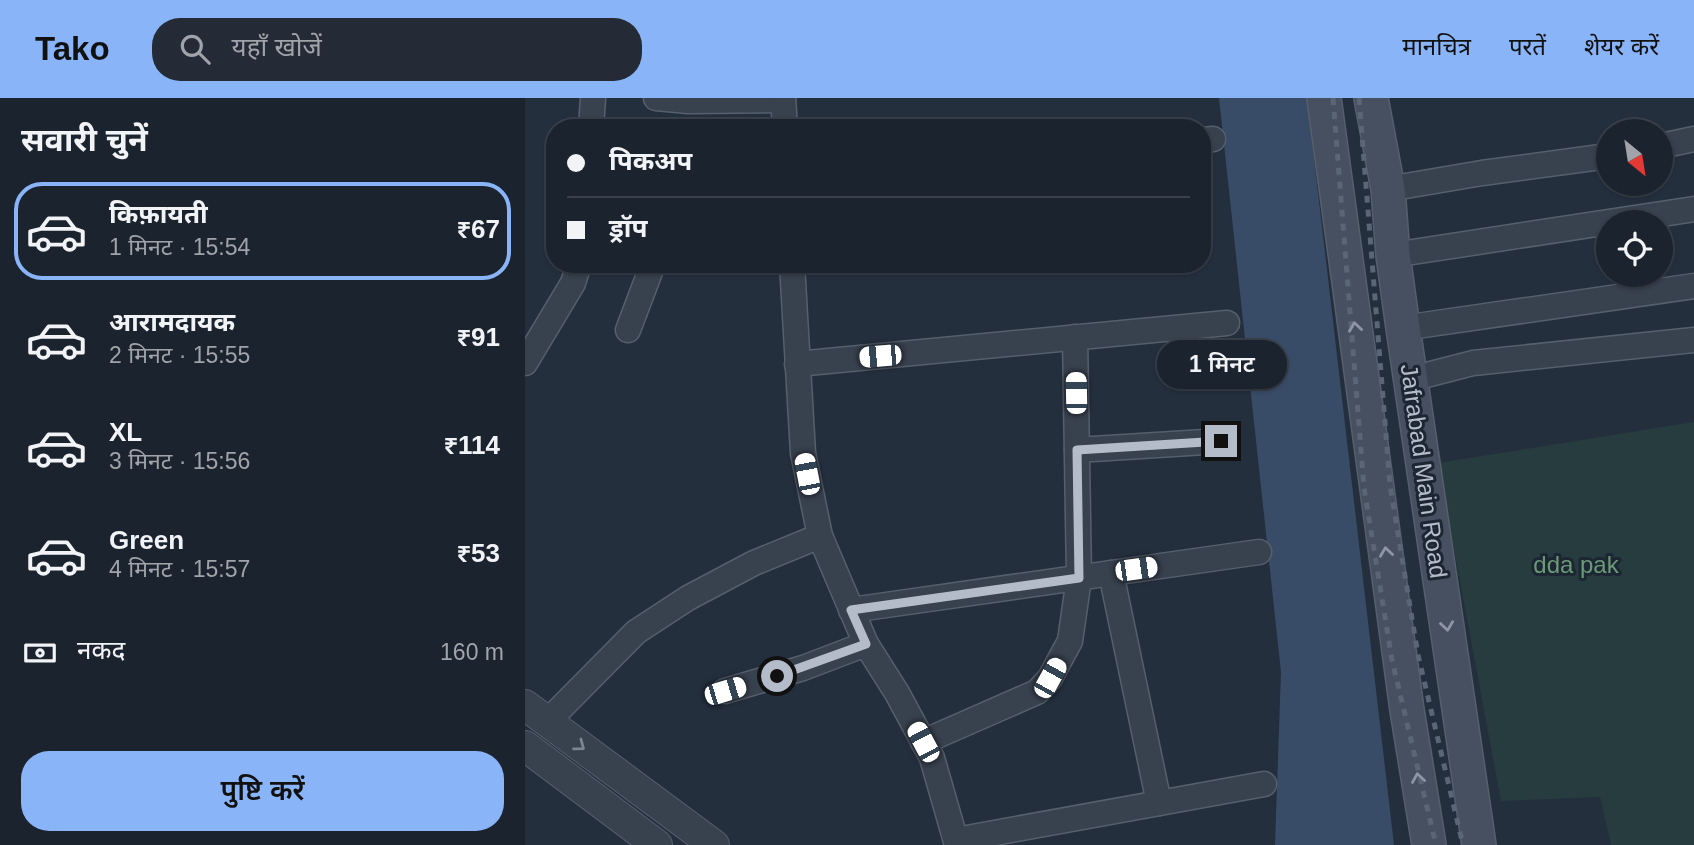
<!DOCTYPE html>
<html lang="hi">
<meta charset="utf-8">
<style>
:root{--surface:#1b232e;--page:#242b36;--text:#f1f3f6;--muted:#a0a4aa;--line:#39404a;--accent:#8ab4f8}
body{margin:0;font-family:Helvetica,"Noto Sans Devanagari",sans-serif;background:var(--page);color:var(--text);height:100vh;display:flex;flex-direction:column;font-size:26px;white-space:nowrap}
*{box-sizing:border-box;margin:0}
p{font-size:23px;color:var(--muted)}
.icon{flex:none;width:38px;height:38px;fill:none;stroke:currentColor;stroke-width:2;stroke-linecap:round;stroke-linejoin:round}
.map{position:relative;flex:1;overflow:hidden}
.side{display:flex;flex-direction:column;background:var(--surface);width:525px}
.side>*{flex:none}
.hud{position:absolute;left:21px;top:21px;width:665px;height:154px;border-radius:28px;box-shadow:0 2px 5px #0004,0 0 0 2px var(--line);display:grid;align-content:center;height:154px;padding:0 21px;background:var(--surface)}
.needle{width:46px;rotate:150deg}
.buttons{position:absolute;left:1071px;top:21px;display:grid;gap:14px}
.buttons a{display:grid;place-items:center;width:77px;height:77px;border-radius:50%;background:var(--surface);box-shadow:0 2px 5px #0004,0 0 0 2px var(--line);font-size:35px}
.end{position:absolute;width:32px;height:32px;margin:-16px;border:9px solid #b4bcc9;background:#111;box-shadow:0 0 0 4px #111}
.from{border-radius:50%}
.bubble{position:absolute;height:49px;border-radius:24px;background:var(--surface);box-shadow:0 2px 5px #0004,0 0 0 2px var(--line);font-size:23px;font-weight:600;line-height:49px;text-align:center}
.car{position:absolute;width:21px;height:42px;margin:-21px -10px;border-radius:9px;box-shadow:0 0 5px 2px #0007;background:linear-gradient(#fff 24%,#345 0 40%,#fff 0 76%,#345 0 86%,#fff 0)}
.hud b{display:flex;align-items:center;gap:24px;height:66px;font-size:26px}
.hud b+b{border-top:2px solid var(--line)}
.hud i{width:18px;height:18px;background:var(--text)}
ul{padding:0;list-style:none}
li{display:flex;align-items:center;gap:21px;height:98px;margin:0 14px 10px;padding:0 7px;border:4px solid transparent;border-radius:28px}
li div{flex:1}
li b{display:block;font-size:26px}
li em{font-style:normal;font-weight:600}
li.active{border-color:var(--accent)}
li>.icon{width:63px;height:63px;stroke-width:1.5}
h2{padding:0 21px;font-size:32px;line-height:84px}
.pay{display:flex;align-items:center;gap:18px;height:77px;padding:0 21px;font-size:26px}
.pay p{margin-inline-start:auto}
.button{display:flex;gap:14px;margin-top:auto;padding:14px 21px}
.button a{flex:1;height:80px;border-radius:28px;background:var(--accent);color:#111;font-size:28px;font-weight:600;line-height:80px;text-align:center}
header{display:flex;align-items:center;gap:42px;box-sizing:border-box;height:98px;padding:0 35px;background:var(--accent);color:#111}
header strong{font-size:33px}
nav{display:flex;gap:38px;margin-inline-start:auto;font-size:24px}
.search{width:490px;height:63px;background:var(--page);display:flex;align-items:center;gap:18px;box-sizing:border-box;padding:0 24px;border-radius:28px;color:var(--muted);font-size:26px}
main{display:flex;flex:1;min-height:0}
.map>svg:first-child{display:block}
.green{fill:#263c3f}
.water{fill:#394c67}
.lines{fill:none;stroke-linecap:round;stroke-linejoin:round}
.minor-casing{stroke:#565f6c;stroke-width:27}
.tertiary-casing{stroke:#565f6c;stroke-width:32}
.secondary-casing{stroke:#565f6c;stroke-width:36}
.minor{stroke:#38414e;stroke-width:24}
.tertiary{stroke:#38414e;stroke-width:30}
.secondary{stroke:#465061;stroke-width:33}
.rail{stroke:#5a6575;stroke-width:5;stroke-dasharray:7 7;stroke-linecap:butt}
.oneway{stroke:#8e96a5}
.oneway2{stroke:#7c8592}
.route{stroke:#b4bcc9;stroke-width:9}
.labels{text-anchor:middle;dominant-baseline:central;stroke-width:6;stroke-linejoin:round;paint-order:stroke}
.street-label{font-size:24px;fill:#b4bcc9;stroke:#1d2633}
.park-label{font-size:24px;fill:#6b9a76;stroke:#1d2633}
</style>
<header>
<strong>Tako</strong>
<div class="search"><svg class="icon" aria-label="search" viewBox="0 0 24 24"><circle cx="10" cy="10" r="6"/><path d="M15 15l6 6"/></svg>यहाँ खोजें</div>
<nav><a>मानचित्र</a><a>परतें</a><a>शेयर करें</a></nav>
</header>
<main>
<section class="side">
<h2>सवारी चुनें</h2>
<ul>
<li class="active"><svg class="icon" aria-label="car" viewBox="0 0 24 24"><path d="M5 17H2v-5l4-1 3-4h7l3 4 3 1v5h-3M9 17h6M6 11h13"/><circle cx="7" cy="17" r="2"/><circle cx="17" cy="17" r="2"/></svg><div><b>किफ़ायती</b><p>1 मिनट · 15:54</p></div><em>₹67</em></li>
<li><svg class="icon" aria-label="car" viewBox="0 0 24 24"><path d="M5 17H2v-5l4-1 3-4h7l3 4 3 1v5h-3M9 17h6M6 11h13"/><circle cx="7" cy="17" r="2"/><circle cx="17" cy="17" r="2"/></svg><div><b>आरामदायक</b><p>2 मिनट · 15:55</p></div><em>₹91</em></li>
<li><svg class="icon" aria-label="car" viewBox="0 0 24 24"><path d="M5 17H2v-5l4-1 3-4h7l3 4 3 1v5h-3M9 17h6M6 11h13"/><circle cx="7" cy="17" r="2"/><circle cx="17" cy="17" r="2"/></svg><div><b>XL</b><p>3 मिनट · 15:56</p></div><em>₹114</em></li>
<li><svg class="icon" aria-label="car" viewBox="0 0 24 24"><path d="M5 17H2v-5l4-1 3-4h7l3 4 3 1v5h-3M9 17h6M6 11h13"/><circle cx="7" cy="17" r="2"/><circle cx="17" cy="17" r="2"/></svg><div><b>Green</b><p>4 मिनट · 15:57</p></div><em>₹53</em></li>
</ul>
<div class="pay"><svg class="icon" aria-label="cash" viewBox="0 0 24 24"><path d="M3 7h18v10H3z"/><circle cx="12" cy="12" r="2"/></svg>नकद<p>160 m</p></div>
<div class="button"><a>पुष्टि करें</a></div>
</section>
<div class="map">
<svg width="1169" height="747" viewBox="0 0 1169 747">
<rect width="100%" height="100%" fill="#242f3e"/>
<path class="green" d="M1169 324V747H1086L1075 699 976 703 913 365Z"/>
<path class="water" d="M694 0H782L869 747H750L756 574Z"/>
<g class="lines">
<g class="minor-casing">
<g id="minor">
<path d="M131 0 163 3 258 2"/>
<path d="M258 0 260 30"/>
<path d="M66 30 68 0"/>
<path d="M677 42 688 41"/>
<path d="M1136 48 1169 41"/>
<path d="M863 91 957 75 1083 58"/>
<path d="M868 157 1169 111"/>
<path d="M267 166 278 355 295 438 341 546 372 595 407 660 432 747"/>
<path d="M878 230 1169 188"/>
<path d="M103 232 128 166"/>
<path d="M0 265 48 185 54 166"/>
<path d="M272 266 702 225"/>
<path d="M886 281 948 265 1169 242"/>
<path d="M552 352 696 343"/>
<path d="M586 475 634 705"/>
<path d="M326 512 734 454"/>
<path d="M200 593 278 570 341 546"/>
<path d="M22 624 111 534 163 500 229 465 295 438"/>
<path d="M398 644 512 594 525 580 545 543 554 480 550 239"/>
<path d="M431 742 739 686"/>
</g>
</g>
<g class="tertiary-casing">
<g id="tertiary">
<path d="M0 607 189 747"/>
<path d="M0 648 132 747"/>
</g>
</g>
<g class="secondary-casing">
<g id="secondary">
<path d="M799 0 882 612 904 747"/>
<path d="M846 0 863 91 868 157 878 230 954 747"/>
</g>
</g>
<use href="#minor" class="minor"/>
<use href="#tertiary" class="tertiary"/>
<use href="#secondary" class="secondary"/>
<g class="rail">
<path d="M808 0 839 390 867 562 911 747"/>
<path d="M834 0 865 387 893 557 938 747"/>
</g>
</g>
<defs><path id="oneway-chevron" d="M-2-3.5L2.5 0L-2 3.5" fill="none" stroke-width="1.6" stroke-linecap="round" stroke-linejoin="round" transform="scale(1.75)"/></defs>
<g class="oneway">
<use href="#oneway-chevron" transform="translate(830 229) rotate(-98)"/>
<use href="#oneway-chevron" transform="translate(861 454) rotate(-98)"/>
<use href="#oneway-chevron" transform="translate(922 528) rotate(82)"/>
<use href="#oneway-chevron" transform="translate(893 680) rotate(-99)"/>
</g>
<use class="oneway2" href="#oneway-chevron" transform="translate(55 648) rotate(37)"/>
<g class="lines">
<path class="route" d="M252 578 341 546 326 512 554 480 552 352 696 343"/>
</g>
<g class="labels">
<g class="street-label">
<text transform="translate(899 373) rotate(82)">Jafrabad Main Road</text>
</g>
<g class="park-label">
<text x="1051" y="466">dda pak</text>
</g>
</g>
</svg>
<div class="buttons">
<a><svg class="needle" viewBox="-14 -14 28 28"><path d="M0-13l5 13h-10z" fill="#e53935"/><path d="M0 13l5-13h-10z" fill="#a0a4aa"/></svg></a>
<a><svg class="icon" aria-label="locate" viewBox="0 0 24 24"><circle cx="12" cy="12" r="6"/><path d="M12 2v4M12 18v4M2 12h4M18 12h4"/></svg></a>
</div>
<i class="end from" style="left:252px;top:578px"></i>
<i class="end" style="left:696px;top:343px"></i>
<div class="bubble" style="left:632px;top:242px;width:130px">1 मिनट</div>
<i class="car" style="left:355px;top:258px;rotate:265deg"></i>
<i class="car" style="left:551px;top:295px;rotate:359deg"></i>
<i class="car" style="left:282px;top:376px;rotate:349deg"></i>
<i class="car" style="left:611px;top:471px;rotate:82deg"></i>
<i class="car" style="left:525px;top:580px;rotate:29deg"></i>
<i class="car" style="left:200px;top:593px;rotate:73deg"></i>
<i class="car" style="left:398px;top:644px;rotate:332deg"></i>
<div class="hud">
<b><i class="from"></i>पिकअप</b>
<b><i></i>ड्रॉप</b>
</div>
</div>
</main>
